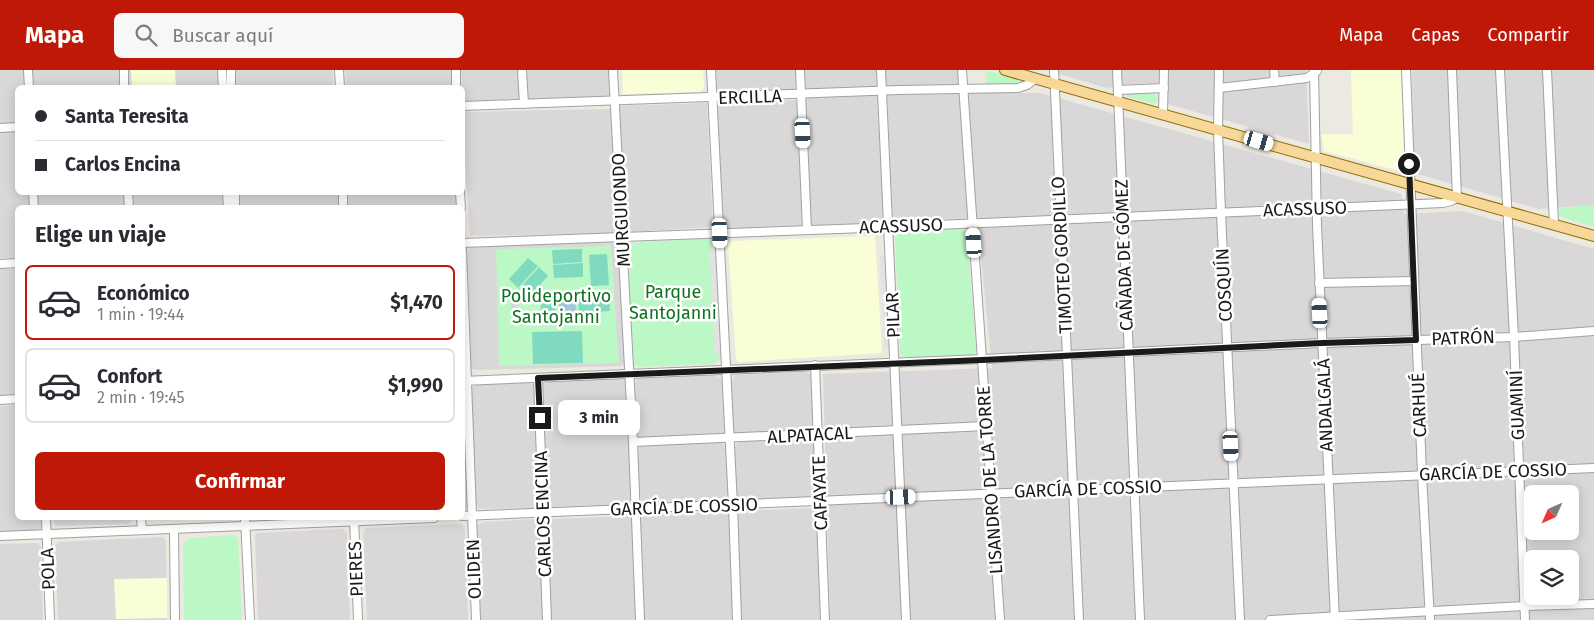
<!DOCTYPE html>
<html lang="es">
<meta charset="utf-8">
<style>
:root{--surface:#fff;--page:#f7f7f7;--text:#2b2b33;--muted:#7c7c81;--line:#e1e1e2;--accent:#bf1806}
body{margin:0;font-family:"Fira Sans",sans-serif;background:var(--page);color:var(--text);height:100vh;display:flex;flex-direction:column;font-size:19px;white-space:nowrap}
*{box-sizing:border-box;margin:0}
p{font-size:16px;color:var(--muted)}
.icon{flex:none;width:28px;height:28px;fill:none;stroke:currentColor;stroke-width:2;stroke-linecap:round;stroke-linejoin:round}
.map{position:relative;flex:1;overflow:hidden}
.side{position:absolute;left:15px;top:135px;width:450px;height:315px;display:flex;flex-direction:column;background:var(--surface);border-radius:8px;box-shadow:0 2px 12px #0003}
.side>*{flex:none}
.top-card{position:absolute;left:15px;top:15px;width:450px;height:110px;border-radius:8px;box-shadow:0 2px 12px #0003;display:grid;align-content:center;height:110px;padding:0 20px;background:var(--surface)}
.needle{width:32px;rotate:225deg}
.tools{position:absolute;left:1524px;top:415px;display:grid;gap:10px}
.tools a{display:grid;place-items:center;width:55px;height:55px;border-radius:8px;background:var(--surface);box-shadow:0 2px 12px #0003;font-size:25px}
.end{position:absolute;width:22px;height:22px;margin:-11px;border:6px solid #1a1a1a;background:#fff;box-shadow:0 0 0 2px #fff}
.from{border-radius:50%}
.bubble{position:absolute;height:35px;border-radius:8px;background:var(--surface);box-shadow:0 2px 12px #0003;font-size:16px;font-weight:700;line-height:35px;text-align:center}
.car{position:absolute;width:15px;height:30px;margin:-15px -8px;border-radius:6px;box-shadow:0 0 4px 1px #0007;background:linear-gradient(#fff 24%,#345 0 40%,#fff 0 76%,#345 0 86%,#fff 0)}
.top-card b{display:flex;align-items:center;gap:18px;height:48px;font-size:19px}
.top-card b+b{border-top:1px solid var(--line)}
.top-card i{width:12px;height:12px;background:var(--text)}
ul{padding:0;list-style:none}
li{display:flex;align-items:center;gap:15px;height:75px;margin:0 10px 8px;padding:0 10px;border:2px solid var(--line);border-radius:8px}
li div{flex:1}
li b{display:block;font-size:19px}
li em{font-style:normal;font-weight:700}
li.active{border-color:var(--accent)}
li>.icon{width:45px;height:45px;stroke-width:1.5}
h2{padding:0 20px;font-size:22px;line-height:60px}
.button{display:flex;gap:10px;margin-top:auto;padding:10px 20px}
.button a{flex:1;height:58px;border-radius:8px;background:var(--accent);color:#fff;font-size:20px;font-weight:700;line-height:58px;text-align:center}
header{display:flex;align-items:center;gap:30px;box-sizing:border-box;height:70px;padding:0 25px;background:var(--accent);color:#fff}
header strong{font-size:24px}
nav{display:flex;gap:28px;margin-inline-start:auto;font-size:18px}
.search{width:350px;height:45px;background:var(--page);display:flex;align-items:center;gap:12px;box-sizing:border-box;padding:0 18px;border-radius:8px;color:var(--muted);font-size:19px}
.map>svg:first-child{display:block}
.residential{fill:#d9d7d7;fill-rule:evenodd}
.education{fill:#fafed7}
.park{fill:#bcf7c6}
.pitch{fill:#7fdabf}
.parking{fill:#e2e2e2}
.plaza{fill:#d6d4e1}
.water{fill:#a1c7d9}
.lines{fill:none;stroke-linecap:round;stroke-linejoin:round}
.minor-casing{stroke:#a1a1a1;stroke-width:10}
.major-casing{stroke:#8c6c05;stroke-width:12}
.minor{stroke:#fff;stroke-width:8}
.major{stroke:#f8d899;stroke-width:10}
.route{stroke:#1a1a1a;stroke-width:6}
.labels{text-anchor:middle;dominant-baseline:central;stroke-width:5;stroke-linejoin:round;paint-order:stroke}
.street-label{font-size:18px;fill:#1a1a1a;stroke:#fff}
.park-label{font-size:18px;fill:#0e7320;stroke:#fff}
</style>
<header>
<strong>Mapa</strong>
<div class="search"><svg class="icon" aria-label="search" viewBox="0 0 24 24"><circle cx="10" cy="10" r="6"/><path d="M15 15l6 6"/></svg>Buscar aquí</div>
<nav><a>Mapa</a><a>Capas</a><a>Compartir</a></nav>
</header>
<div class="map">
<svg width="1594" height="550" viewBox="0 0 1594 550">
<rect width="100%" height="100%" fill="#ece9e0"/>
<g class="residential">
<path d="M0 0H24L25 17 18 18 17 53 0 54Z"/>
<path d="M31 0H120V17H32Z"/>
<path d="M127 0H218L219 17H128Z"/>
<rect x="236" y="0" width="97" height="17"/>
<path d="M345 0H451L452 17H346Z"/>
<path d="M461 0H518L519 29 463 32Z"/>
<path d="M527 0H609L610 26 528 29Z"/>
<path d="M716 0H796L798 20 717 22Z"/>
<path d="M804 0H876L877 17 806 20Z"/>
<path d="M885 0H958L959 14 886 16Z"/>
<path d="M1045 0H1306L1309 74 1168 34V13L1127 14 1107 18Z"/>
<path d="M1412 0H1594V135L1539 139 1414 103Z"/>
<path d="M965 22 1040 23 1401 124 1404 144 1463 141 1594 179V550H830L823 304 992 298ZM1532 424H1570V461H1532ZM1532 489H1570V526H1532Z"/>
<path d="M960 24 968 148 893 152 887 25Z"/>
<path d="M877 25 884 153 811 155 806 28Z"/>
<path d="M797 30 802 155 723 159 716 33Z"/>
<path d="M707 33 713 157 628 162 618 36Z"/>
<path d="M611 39 618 163 470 166 462 42Z"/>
<path d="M0 61H17L18 122 29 123 30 137 18 138 17 188H0Z"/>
<rect x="37" y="123" width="88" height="14"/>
<path d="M132 123H222L223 137H133Z"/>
<path d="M239 123H338V137H240Z"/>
<path d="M347 123H456L457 137H348Z"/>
<path d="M613 170 618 174 625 292 622 296 478 300 472 299 471 296 468 181 469 179 473 176Z"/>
<path d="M0 199H17V324L0 325Z"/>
<path d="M804 301 810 304 811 307 814 355 812 359 810 362 736 364 733 359 731 313 735 305Z"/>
<path d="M714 305 721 308 723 313 726 358 723 364 642 369 637 365 634 315 638 308Z"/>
<path d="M619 308 625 311 627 315 631 432 627 434 551 437 546 431 543 315 549 311Z"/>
<path d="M528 312 535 315 539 433 537 436 533 438 479 439 475 433 472 319 474 316 478 314Z"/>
<path d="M462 318 464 322 468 434 466 439 463 441Z"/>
<path d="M17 335 18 448H42L43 453 42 457 36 461 0 463V336Z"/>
<path d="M807 368 813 371 815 376 817 419 815 424 812 427 744 430 740 429 736 423 734 379 738 372Z"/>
<path d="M718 372 722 373 727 379 729 423 726 429 721 431 648 434 641 430 637 382 640 376Z"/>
<path d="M811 438 816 440 817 444 821 550H740L737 448 739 444 744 441Z"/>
<path d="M718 442H725L728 444 730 449 733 550H644L640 452 642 447 647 445Z"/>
<path d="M627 446 631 447 633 452 636 550H549L547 454 548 452 553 449Z"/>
<path d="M54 448H134L129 454 58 456 54 454Z"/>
<path d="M534 449 540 454 544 550H479L477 456 482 452Z"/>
<path d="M461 454 465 457 468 550H367L363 462 367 458Z"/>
<path d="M343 459 347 463 350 550H258L255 466 257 463Z"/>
<path d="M162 467 166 470 167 550H58L55 475 59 472Z"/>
<path d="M37 473 41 476 43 550H0V474Z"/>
</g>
<g class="education">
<path d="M131 0H175L176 17H132Z"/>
<path d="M622 0H703L704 18 700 22 623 24Z"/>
<path d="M1351 0H1401L1403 2 1406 98 1403 102 1324 81 1321 64H1353Z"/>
<path d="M875 166 882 283 738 292 736 289 728 174 731 171Z"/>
<path d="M167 508V548L116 549 114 509Z"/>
</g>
<g class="park">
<path d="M985 0 1020 10 1021 14 986 16 987 7Z"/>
<path d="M1154 22 1158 30 1154 34 1126 26 1127 23Z"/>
<path d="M1594 135V157L1559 146V138Z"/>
<path d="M960 158 967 163 976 282 971 286 906 288 900 284 895 167 900 162Z"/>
<path d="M706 168 710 170 712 172 720 289 714 294 638 297 633 294 628 176 629 173Z"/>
<path d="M611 176 619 293 499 296 496 179Z"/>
<path d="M234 465 238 469 242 550H184L183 474 189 468Z"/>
</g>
<g class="pitch">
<path d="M582 179V192L553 194 552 180Z"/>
<path d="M607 184 609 215 591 216 589 185Z"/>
<path d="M528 188 538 196 518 218 509 209Z"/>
<path d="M583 193V207L554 208 553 195Z"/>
<path d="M539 197 548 206 529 227 519 219Z"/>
<path d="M554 225 556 248 542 250 540 227Z"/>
<path d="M609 226 610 241 579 243 578 228Z"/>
<path d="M582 261 583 293 533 294 532 262Z"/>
</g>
<g class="parking">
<path d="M709 179H715L721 286H715Z"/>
<path d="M885 185 888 223 881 224 880 186Z"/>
<path d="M887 228 889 277 884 278 882 229Z"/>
</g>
<path class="plaza" d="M511 229H518L519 254H512Z"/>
<path class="water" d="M575 222 577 247 560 248 558 223Z"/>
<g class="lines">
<g class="minor-casing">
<g id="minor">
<path d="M28 0 29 18"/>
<path d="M124 0V18"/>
<path d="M222 0 223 18"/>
<path d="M231 0V18"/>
<path d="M339 0 340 18"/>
<path d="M456 0V18"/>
<path d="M522 0 524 34"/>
<path d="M613 0 633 372 640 550"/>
<path d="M711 0 733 435 737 550"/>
<path d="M800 0 807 159"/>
<path d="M881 0 906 550"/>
<path d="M962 0 1000 550"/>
<path d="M1054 0 1079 550"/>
<path d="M1117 0 1140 550"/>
<path d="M1219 0 1218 60 1221 143 1240 550"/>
<path d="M1274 0 1275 12"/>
<path d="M1314 0 1317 155 1335 550"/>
<path d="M1406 0 1422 405 1430 550"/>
<path d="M1500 0 1514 267 1525 550"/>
<path d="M1547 0 1554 154"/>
<path d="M1219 18 1307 8 1317 1"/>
<path d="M1118 20 1164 18"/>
<path d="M462 36 899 20 1018 18 1027 15 1035 9"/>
<path d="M1163 44 1164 0"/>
<path d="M0 58 18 57"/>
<path d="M33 122 34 138"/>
<path d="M128 122 129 138"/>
<path d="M227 122 228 138"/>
<path d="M235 122V138"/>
<path d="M343 122V138"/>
<path d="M460 122 461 138"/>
<path d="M462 173 866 158 1443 133 1451 131 1457 128 1452 0"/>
<path d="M462 179 476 550"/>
<path d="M0 194 18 193"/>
<path d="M1319 213 1414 211"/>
<path d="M815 295 825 550"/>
<path d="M538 308 547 550"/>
<path d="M462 311 983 289 1322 273 1514 267 1594 261"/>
<path d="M0 330 18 329"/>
<path d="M633 372 986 356"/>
<path d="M462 446 1594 398"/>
<path d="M46 448 50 550"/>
<path d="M141 448 142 460"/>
<path d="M245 448 250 550"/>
<path d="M354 448 358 550"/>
<path d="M174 459 175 550"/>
<path d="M0 466 434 448"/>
<path d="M1270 550 1524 536 1594 534"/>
</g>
</g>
<g class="major-casing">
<path id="major" d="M1005 0 1594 166"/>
</g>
<use href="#minor" class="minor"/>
<use href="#major" class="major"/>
</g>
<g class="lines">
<path class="route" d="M540 348 538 308 982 290 1322 273 1416 270 1409 94"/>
</g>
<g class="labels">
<g class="street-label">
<text transform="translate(750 27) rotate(-2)">ERCILLA</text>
<text transform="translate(1305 139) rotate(-2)">ACASSUSO</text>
<text transform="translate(621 140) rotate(-93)">MURGUIONDO</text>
<text transform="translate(901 156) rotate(-2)">ACASSUSO</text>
<text transform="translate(1062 185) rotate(-93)">TIMOTEO GORDILLO</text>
<text transform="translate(1124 185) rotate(-92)">CAÑADA DE GÓMEZ</text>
<text transform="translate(1224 215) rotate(-93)">COSQUÍN</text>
<text transform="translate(893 245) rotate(-92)">PILAR</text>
<text transform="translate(1463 268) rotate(-2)">PATRÓN</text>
<text transform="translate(1325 335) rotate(-92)">ANDALGALÁ</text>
<text transform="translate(1419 335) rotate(-92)">CARHUÉ</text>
<text transform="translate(1517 335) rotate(-92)">GUAMINÍ</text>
<text transform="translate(810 365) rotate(-3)">ALPATACAL</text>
<text transform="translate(1493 402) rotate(-2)">GARCÍA DE COSSIO</text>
<text transform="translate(990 410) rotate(-94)">LISANDRO DE LA TORRE</text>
<text transform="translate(1088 419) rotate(-2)">GARCÍA DE COSSIO</text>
<text transform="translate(820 423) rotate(-92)">CAFAYATE</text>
<text transform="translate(684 437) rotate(-2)">GARCÍA DE COSSIO</text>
<text transform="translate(543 444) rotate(-92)">CARLOS ENCINA</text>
<text transform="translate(48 499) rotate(-92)">POLA</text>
<text transform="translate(356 499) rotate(-92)">PIERES</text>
<text transform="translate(474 499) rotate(-92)">OLIDEN</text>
</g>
<g class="park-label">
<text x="673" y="222">Parque<tspan x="673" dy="21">Santojanni</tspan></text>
<text x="556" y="226">Polideportivo<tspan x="556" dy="21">Santojanni</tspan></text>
</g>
</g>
</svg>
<div class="tools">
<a><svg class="needle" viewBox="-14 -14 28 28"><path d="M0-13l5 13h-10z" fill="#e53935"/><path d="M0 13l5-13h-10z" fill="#7c7c81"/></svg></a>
<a><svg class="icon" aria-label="layers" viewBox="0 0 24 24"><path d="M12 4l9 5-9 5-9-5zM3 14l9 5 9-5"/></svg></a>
</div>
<i class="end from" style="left:1409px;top:94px"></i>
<i class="end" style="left:540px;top:348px"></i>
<div class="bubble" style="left:558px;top:330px;width:82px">3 min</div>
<i class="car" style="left:803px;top:63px;rotate:177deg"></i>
<i class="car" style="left:1259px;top:71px;rotate:106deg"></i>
<i class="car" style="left:720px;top:163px;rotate:177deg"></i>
<i class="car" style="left:974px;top:173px;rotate:356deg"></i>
<i class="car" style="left:1320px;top:243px;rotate:357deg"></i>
<i class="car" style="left:1231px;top:376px;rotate:177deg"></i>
<i class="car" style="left:901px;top:427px;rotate:88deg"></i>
<div class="top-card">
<b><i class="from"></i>Santa Teresita</b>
<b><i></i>Carlos Encina</b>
</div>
<section class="side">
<h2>Elige un viaje</h2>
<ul>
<li class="active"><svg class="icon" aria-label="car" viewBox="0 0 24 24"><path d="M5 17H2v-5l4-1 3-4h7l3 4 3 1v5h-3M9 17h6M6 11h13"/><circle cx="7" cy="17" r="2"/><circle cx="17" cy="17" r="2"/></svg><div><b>Económico</b><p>1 min · 19:44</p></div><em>$1,470</em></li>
<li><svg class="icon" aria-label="car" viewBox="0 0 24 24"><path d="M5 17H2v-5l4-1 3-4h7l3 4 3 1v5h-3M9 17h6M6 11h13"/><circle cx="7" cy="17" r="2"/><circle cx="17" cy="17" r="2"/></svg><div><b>Confort</b><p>2 min · 19:45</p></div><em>$1,990</em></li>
</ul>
<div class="button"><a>Confirmar</a></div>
</section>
</div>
